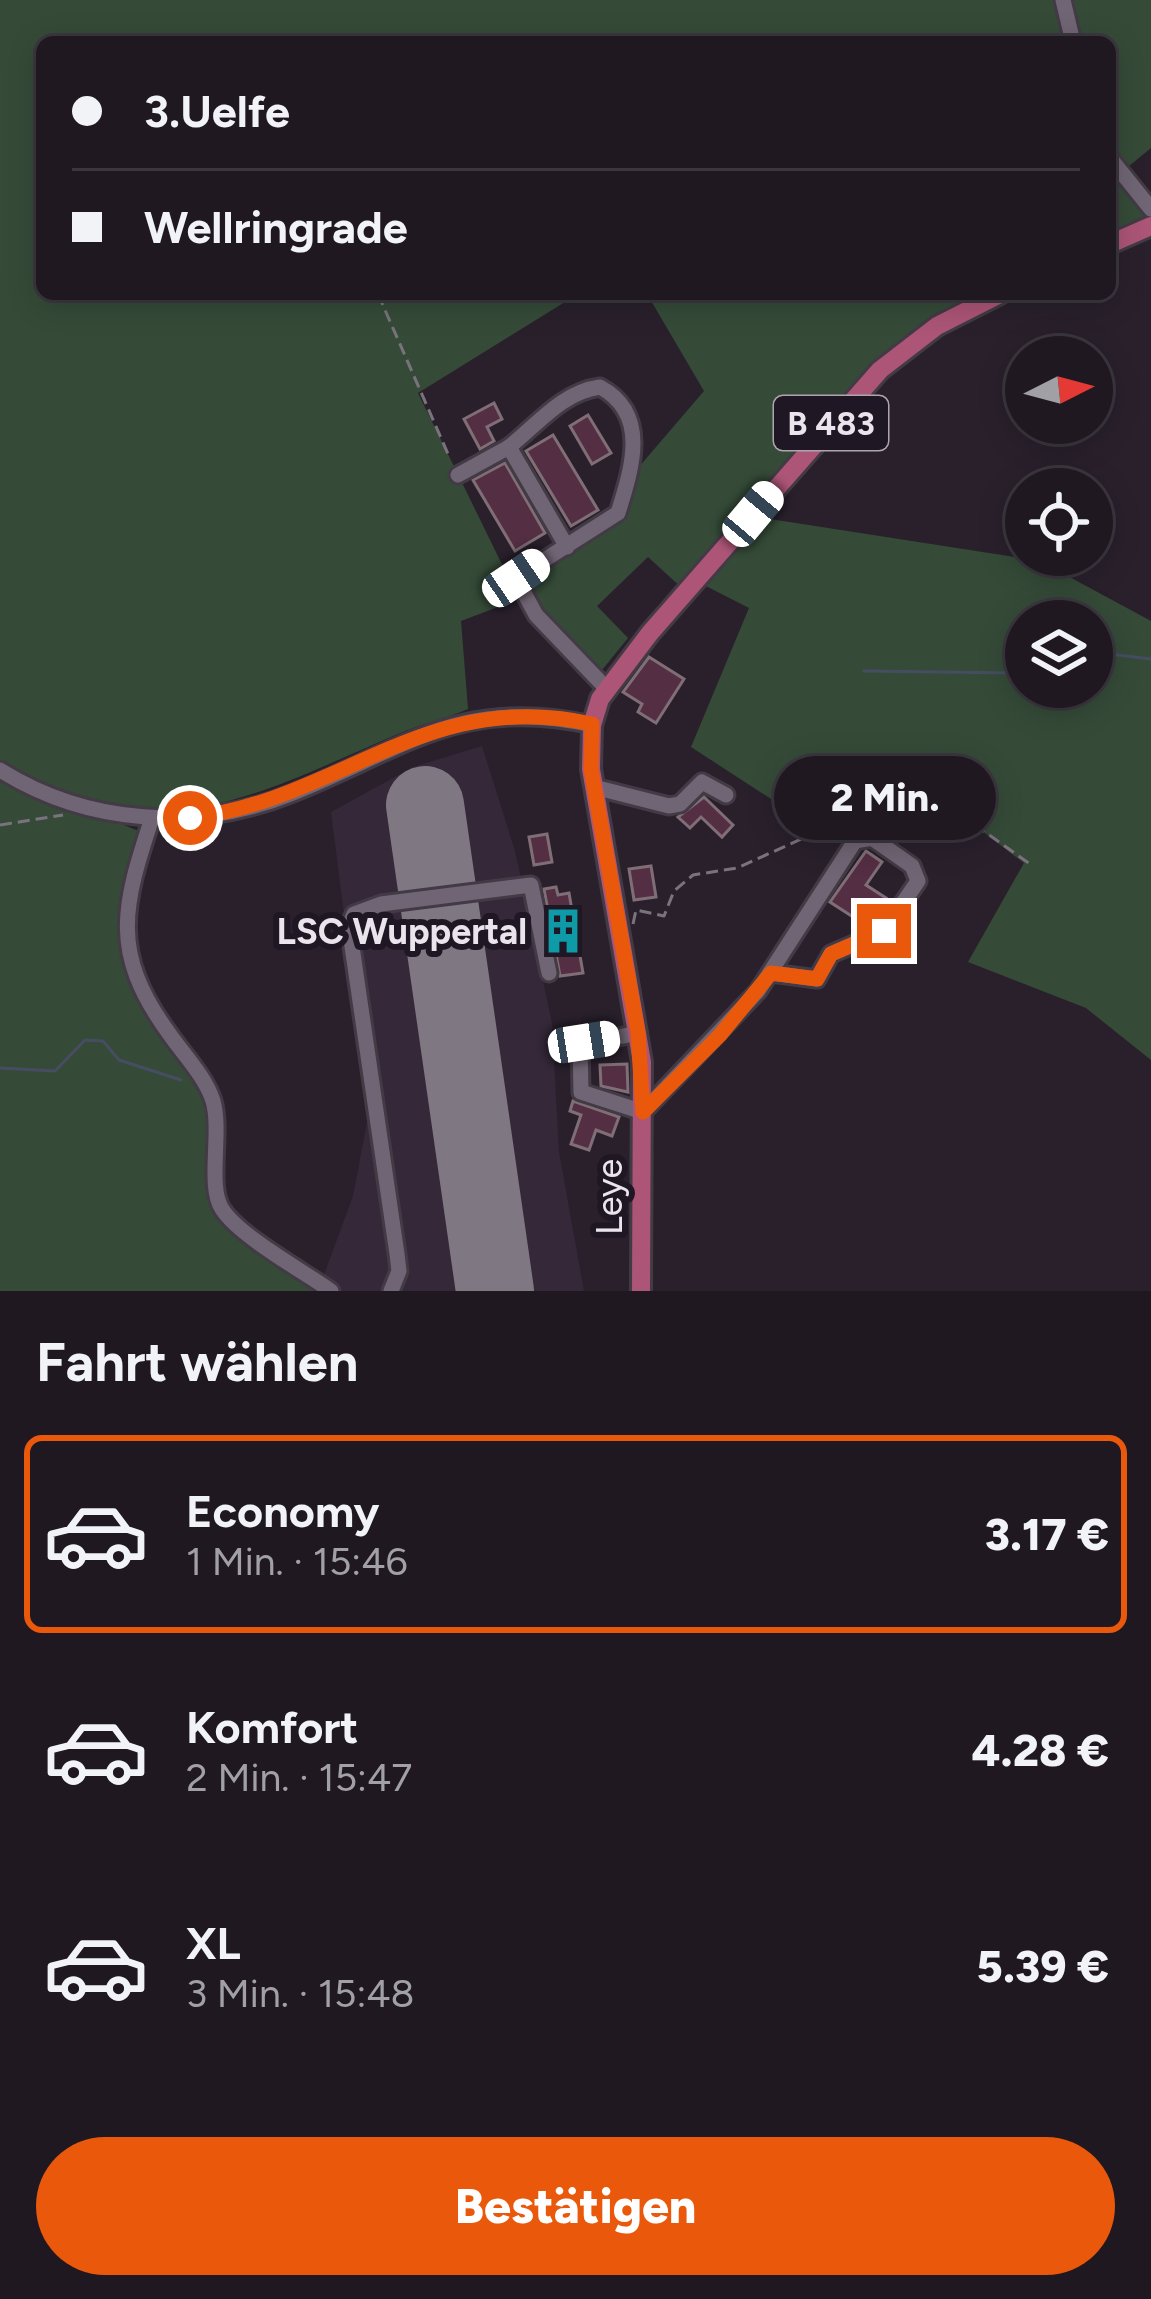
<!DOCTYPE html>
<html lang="de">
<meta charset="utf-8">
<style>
:root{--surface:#1f1821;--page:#2c252e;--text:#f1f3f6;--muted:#a1a0a5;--line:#3c373f;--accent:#ea580c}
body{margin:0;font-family:Figtree,sans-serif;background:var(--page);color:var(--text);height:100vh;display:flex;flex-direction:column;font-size:45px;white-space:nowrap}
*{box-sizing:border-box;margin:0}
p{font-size:39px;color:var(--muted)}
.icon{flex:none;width:66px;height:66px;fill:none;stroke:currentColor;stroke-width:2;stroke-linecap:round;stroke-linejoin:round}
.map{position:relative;height:1291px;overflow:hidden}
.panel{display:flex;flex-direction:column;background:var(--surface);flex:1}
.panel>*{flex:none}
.top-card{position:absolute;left:36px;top:36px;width:1080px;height:264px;border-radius:18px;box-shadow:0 6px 30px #0003,0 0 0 3px var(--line);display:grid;align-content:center;height:264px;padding:0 36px;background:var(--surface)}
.needle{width:78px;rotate:84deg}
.tools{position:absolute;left:1005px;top:336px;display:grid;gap:24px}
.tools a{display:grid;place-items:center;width:108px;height:108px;border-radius:50%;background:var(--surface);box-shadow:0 6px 30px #0003,0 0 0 3px var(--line);font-size:60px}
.end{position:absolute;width:54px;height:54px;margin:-27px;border:15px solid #ea580c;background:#fff;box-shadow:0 0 0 6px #fff}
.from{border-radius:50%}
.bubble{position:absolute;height:84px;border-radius:42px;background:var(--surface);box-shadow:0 6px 30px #0003,0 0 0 3px var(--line);font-size:39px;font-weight:800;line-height:84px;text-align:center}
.car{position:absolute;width:36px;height:72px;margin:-36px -18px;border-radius:15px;box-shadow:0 0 9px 3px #0007;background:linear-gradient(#fff 24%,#345 0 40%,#fff 0 76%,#345 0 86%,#fff 0)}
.top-card b{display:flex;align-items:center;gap:42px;height:114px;font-size:45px}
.top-card b+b{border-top:3px solid var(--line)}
.top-card i{width:30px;height:30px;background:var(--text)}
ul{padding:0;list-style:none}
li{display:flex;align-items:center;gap:36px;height:198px;margin:0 24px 18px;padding:0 12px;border:6px solid transparent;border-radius:18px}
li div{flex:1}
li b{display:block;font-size:45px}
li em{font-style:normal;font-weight:800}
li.selected{border-color:var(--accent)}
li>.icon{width:108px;height:108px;stroke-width:1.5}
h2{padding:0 36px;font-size:54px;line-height:144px}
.button{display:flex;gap:24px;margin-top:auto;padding:24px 36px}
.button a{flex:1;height:138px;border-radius:72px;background:var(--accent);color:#fff;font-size:48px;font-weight:800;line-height:138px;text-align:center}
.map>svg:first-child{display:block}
.built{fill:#342839}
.green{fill:#354b38;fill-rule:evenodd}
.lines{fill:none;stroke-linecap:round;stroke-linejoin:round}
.stream{stroke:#464d62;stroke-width:3}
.runway{stroke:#7f7782;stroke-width:78}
.building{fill:#542e43;stroke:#7f6e76;stroke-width:3}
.minor-casing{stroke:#423a44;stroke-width:21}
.major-casing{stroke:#423a44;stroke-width:24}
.path{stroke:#7a737d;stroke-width:3;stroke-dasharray:12 6;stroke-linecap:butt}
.minor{stroke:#706574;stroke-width:15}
.major{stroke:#ac5576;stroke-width:18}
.route{stroke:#ea580c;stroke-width:15}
.labels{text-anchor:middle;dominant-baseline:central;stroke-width:12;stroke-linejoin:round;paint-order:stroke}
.shield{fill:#1f1723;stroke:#ada6b0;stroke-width:3}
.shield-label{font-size:33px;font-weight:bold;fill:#eae4ec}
.poi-label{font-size:36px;font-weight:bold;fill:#eae4ec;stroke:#1f1723;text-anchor:end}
.street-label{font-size:36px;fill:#eae4ec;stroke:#1f1723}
</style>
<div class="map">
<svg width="1151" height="1291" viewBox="0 0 1151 1291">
<rect width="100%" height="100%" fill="#29202c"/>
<path class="built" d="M482 746 515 851 552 1023 559 1152 584 1291H318L353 1196 369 1111 331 812 413 767Z"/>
<g class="green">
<path d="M0 0H1060L1069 42H42V294H578L418 393 519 599 461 621 468 709C445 719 421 724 398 734 244 800 163 852 0 762Z"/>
<path d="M1066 0H1151V148L1123 171 1110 154V42H1076Z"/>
<path d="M1110 163 1150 217 1110 237Z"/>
<path d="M647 294H993L937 323 683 589 648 557 597 606 628 638 598 675 529 599 539 573 624 519 638 468 704 391Z"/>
<path d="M757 517 1040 561 1151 621V1060L1086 1008 968 962 1024 863 913 778 825 834 691 747 749 608 700 583ZM1026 621H1092V687H1026Z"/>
<path d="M0 777 139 831C122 904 106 951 153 1018 169 1041 190 1063 202 1088 219 1122 213 1171 214 1209L318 1291H0Z"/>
</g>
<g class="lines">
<g class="stream">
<path d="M1101 653 1151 659"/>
<path d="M864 671 1026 673"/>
<path d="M0 1068 55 1071 85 1040 103 1041 119 1060 181 1080"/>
</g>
<path class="runway" d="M425 805 495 1291"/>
</g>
<g class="building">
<path d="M494 403 502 419 487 427 494 441 480 449 464 419Z"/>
<path d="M588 415 611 453 592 464 570 426Z"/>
<path d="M553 435 598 510 571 526 526 451Z"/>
<path d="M505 463 545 533 515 551 473 480Z"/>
<path d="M649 657 684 679 656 723 638 712 642 704 623 692Z"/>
<path d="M704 797 733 825 722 837 701 817 690 828 678 817Z"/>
<path d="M547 834 552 862 534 865 529 837Z"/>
<path d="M866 851 882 862 866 885 886 898 867 926 830 902Z"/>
<path d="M651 866 656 897 634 900 629 869Z"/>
<path d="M556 887 558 895 569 893 583 973 560 976 544 889Z"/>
<path d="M627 1064 628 1092 601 1086 600 1065Z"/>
<path d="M573 1101 619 1117 612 1136 596 1130 589 1150 571 1144 581 1115 570 1111Z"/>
</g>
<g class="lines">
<g class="minor-casing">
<g id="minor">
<path d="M1063 0 1073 42"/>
<path d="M1110 158 1151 209"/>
<path d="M458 475 509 447"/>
<path d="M567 547 509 447C537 425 562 392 600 387 650 414 632 468 618 513L516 578 536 615 606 688"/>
<path d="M0 770C88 825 197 832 293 793 405 748 461 696 592 725"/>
<path d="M594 787 669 806 680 804 702 782 726 795"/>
<path d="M152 818C123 906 110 952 168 1032 183 1054 205 1076 213 1101 222 1132 207 1186 222 1209 239 1236 303 1271 331 1291"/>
<path d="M638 1033 580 1045 581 1092 643 1112 758 991 855 841 872 838 912 866 918 881 884 931 831 954 817 979 771 973"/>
<path d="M391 1291 399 1271 397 1254 349 926 354 914 381 904 531 885 549 973"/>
</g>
</g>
<g class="major-casing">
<g id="major">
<path d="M1110 244 1151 226"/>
<path d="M641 1291 642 1062 591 769 592 725 600 699 650 633 880 370 937 326 1000 294"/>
</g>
</g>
<g class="path">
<path d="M378 294 448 454"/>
<path d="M0 825 63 815"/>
<path d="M633 924 636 910 664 916 674 891 693 875 737 868 828 827 900 780H912L1030 864"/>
</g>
<use href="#minor" class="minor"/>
<use href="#major" class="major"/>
</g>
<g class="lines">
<path class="route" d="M190 818C341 800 426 687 592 724L591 769 638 1033 643 1112 720 1035 771 973 817 979 831 954 884 931"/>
</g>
<defs>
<g id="building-bare" transform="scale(3.6)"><path d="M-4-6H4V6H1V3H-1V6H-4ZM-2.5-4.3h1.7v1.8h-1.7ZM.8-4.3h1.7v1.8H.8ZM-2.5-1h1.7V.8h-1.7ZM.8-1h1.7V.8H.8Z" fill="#0f9aa8" stroke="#1f1723" stroke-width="2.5" paint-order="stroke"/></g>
</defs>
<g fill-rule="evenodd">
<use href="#building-bare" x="563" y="931"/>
</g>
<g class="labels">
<rect class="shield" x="774" y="396" width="114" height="54" rx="9"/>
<g class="shield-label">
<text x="831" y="423">B 483</text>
</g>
<g class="poi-label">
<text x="527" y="931">LSC Wuppertal</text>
</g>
<g class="street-label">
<text transform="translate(609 1197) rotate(-90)">Leye</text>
</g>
</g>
</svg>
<div class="tools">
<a><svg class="needle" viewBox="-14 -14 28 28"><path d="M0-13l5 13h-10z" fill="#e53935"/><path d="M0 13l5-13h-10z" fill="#a1a0a5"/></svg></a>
<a><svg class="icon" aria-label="locate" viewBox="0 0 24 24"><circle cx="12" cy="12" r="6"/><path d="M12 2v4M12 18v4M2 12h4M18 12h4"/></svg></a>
<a><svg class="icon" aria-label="layers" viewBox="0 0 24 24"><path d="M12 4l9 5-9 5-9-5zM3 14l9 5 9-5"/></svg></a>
</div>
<i class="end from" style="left:190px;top:818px"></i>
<i class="end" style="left:884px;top:931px"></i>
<div class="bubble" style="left:774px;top:756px;width:222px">2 Min.</div>
<i class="car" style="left:753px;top:514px;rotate:40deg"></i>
<i class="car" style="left:516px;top:578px;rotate:56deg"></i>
<i class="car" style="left:584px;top:1042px;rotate:81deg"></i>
<div class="top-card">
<b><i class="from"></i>3.Uelfe</b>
<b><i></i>Wellringrade</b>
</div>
</div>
<section class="panel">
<h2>Fahrt wählen</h2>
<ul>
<li class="selected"><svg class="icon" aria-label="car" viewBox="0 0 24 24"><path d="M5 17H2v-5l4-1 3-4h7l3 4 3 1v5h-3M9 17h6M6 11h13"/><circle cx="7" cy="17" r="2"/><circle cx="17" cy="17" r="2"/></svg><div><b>Economy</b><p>1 Min. · 15:46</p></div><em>3.17 €</em></li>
<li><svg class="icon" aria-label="car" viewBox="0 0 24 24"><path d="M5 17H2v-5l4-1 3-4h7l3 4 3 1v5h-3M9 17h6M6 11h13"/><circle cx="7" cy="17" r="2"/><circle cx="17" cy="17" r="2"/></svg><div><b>Komfort</b><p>2 Min. · 15:47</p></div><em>4.28 €</em></li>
<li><svg class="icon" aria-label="car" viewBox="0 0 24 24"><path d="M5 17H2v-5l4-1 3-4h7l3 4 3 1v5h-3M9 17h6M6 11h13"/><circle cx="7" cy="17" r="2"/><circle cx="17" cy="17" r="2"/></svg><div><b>XL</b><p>3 Min. · 15:48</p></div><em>5.39 €</em></li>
</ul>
<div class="button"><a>Bestätigen</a></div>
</section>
